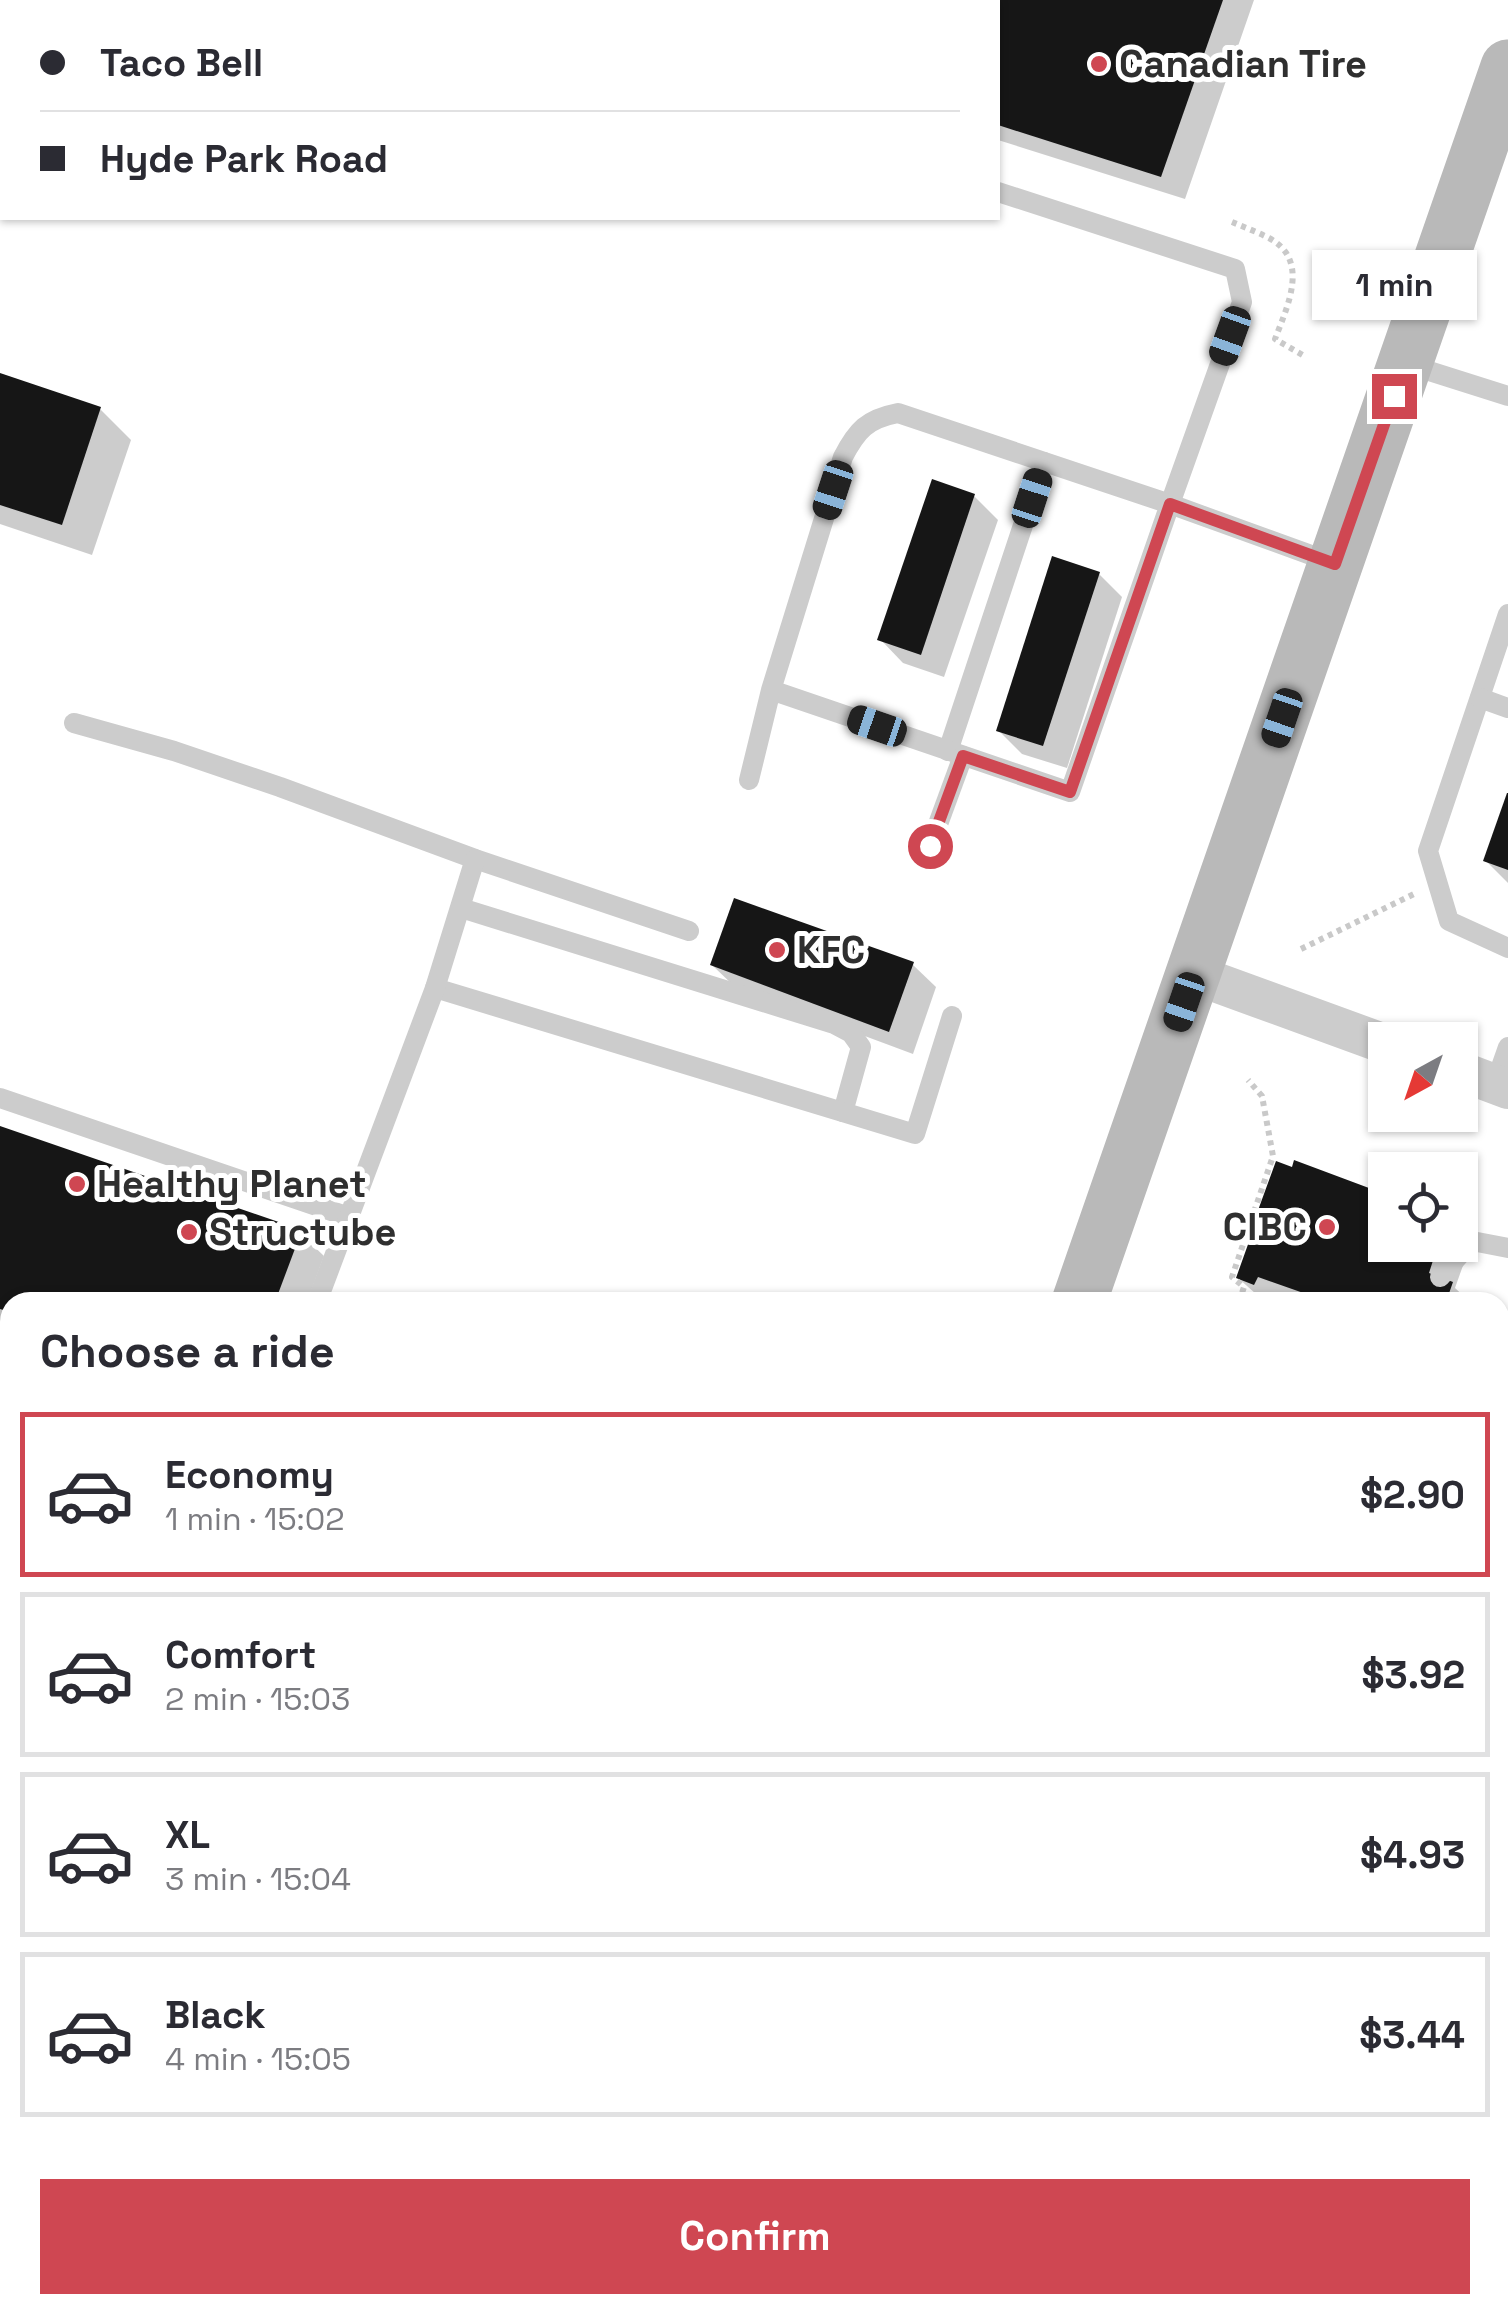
<!DOCTYPE html>
<meta charset="utf-8">
<style>
:root{--surface:#fff;--page:#f7f7f7;--text:#2b2b33;--muted:#7c7c81;--line:#e1e1e2;--accent:#cf4752}
body{margin:0;font-family:"Space Grotesk",sans-serif;background:var(--page);color:var(--text);height:100vh;display:flex;flex-direction:column;font-size:38px;white-space:nowrap}
*{box-sizing:border-box;margin:0}
p{font-size:32px;color:var(--muted)}
.icon{flex:none;width:55px;height:55px;fill:none;stroke:currentColor;stroke-width:2;stroke-linecap:round;stroke-linejoin:round}
.map{position:relative;flex:1;overflow:hidden}
.drawer{position:absolute;left:0px;top:1292px;width:1510px;height:1022px;display:flex;flex-direction:column;background:var(--surface);border-radius:30px 30px 0 0;box-shadow:0 2px 8px #0004}
.drawer>*{flex:none}
.hud{position:absolute;left:0px;top:0px;width:1000px;height:220px;box-shadow:0 2px 8px #0004;display:grid;align-content:center;height:220px;padding:0 40px;background:var(--surface)}
.needle{width:65px;rotate:220deg}
.tools{position:absolute;left:1368px;top:1022px;display:grid;gap:20px}
.tools a{display:grid;place-items:center;width:110px;height:110px;border-radius:0px;background:var(--surface);box-shadow:0 2px 8px #0004;font-size:50px}
.end{position:absolute;width:45px;height:45px;margin:-22px;border:12px solid #cf4752;background:#fff;box-shadow:0 0 0 5px #fff}
.from{border-radius:50%}
.bubble{position:absolute;height:70px;border-radius:0px;background:var(--surface);box-shadow:0 2px 8px #0004;font-size:32px;font-weight:800;line-height:70px;text-align:center}
.car{position:absolute;width:30px;height:60px;margin:-30px -15px;border-radius:12px;box-shadow:0 0 8px 2px #0007;background:linear-gradient(#222 24%,#8ab4d8 0 40%,#222 0 76%,#8ab4d8 0 86%,#222 0)}
.hud b{display:flex;align-items:center;gap:35px;height:95px;font-size:38px}
.hud b+b{border-top:2px solid var(--line)}
.hud i{width:25px;height:25px;background:var(--text)}
ul{padding:0;list-style:none}
li{display:flex;align-items:center;gap:30px;height:165px;margin:0 20px 15px;padding:0 20px;border:5px solid var(--line);border-radius:0px}
li div{flex:1}
li b{display:block;font-size:38px}
li em{font-style:normal;font-weight:800}
li.selected{border-color:var(--accent)}
li>.icon{width:90px;height:90px;stroke-width:1.5}
h2{padding:0 40px;font-size:45px;line-height:120px}
.action{display:flex;gap:20px;margin-top:auto;padding:20px 40px}
.action a{flex:1;height:115px;border-radius:0px;background:var(--accent);color:#fff;font-size:40px;font-weight:800;line-height:115px;text-align:center}
.map>svg:first-child{display:block}
.shadow{fill:#0003}
.building{fill:#161616}
.lines{fill:none;stroke-linecap:round;stroke-linejoin:round}
.path{stroke:#c9c9c9;stroke-width:6;stroke-dasharray:5 5;stroke-linecap:butt}
.service{stroke:#ccc;stroke-width:20}
.minor{stroke:#ccc;stroke-width:40}
.secondary{stroke:#b9b9b9;stroke-width:55}
.route{stroke:#cf4752;stroke-width:12}
.poi-dot{fill:#cf4752;stroke:#fff;stroke-width:4}
.labels{text-anchor:middle;dominant-baseline:central;stroke-width:10;stroke-linejoin:round;paint-order:stroke}
.poi-label{font-size:38px;font-weight:bold;fill:#2f2f2f;stroke:#fff;text-anchor:start}
</style>
<div class="map">
<svg width="1508" height="2314" viewBox="0 0 1508 2314">
<rect width="100%" height="100%" fill="#fff"/>
<g class="shadow">
<path d="M556 0H1254L1185 199 998 140V2H564Z"/>
<path d="M0 375 100 409 131 440 92 555 0 524Z"/>
<path d="M974 496 998 520 944 677 903 663 880 639Z"/>
<path d="M1099 574 1122 597 1067 768 1022 754 999 731Z"/>
<path d="M1508 799V883L1486 861Z"/>
<path d="M912 964 936 987 913 1054 736 988 712 965Z"/>
<path d="M0 1129 300 1233 324 1256 307 1302H10V1326L0 1323Z"/>
<path d="M1385 1196V1245H1460V1232L1471 1243 1455 1288 1470 1302H1292L1281 1299 1280 1302H1265L1238 1278 1266 1244 1273 1225 1260 1212Z"/>
<path d="M10 1573V2032L0 2029V1603Z"/>
<path d="M1500 2106 1508 2109V2258L1500 2282Z"/>
<path d="M878 2305H943L940 2314H875Z"/>
<path d="M1335 2305H1492L1489 2314H1332Z"/>
</g>
<g class="building">
<path d="M998 0H1223L1161 177 998 125Z"/>
<path d="M0 373 101 407 62 525 0 505Z"/>
<path d="M932 479 975 494 921 655 877 640Z"/>
<path d="M1052 556 1100 572 1043 746 996 731Z"/>
<path d="M1507 793H1508V870L1483 861Z"/>
<path d="M734 898 914 962 889 1032 710 965Z"/>
<path d="M0 1126 302 1230 275 1302H10V1312L0 1309Z"/>
<path d="M1294 1160 1385 1194V1245H1438L1429 1273 1453 1282 1446 1302H1329L1258 1277 1254 1285 1236 1278 1251 1236 1264 1241 1273 1219 1257 1213 1276 1161 1292 1167Z"/>
<path d="M10 1567V2012L0 2009V1595Z"/>
<path d="M1500 2104 1508 2106V2135L1501 2157Z"/>
<path d="M876 2305H923L920 2314H873Z"/>
<path d="M1333 2305H1452L1449 2314H1330Z"/>
</g>
<g class="lines">
<g class="path">
<path d="M1232 222C1244 227 1257 232 1269 238 1310 260 1288 305 1275 339L1306 357"/>
<path d="M1301 949 1414 894"/>
<path d="M1239 1302 1244 1287 1232 1277 1273 1156 1262 1096 1248 1080"/>
<path d="M0 2177 10 2180"/>
<path d="M343 2305 367 2314"/>
</g>
<g class="service">
<path d="M402 0 411 2"/>
<path d="M998 192 1235 269 1242 302 1170 504 1333 563"/>
<path d="M1407 364 1508 396"/>
<path d="M1508 614 1428 851 1449 921 1508 948"/>
<path d="M1480 698 1508 708"/>
<path d="M74 723 174 751 280 787 475 859 689 931"/>
<path d="M948 751 1044 462"/>
<path d="M749 780 771 690 843 457C857 430 867 419 898 413L1170 504 1070 792 771 690"/>
<path d="M930 846 963 756"/>
<path d="M461 908 834 1024 851 1033 861 1047 843 1112"/>
<path d="M435 988 915 1134 952 1016"/>
<path d="M1495 1084 1508 1047"/>
<path d="M0 1098 349 1217"/>
<path d="M1440 1277 1472 1241 1508 1248"/>
<path d="M317 1302 435 988 475 859"/>
<path d="M0 1346 10 1349"/>
<path d="M1500 1405 1508 1408"/>
<path d="M0 1526 10 1495"/>
<path d="M1500 1722 1508 1700"/>
<path d="M0 2093 10 2096"/>
<path d="M1261 2314 1264 2305"/>
</g>
<g class="minor">
<path d="M1193 974 1385 1044"/>
<path d="M1460 1071 1508 1089"/>
</g>
<g class="secondary">
<path d="M1079 1302 1508 67"/>
<path d="M0 2239 10 2242"/>
<path d="M190 2305 215 2314"/>
<path d="M0 2307 19 2314"/>
<path d="M728 2314 731 2305"/>
</g>
</g>
<g class="lines">
<path class="route" d="M930 846 963 756 1070 792 1170 504 1335 564 1394 396"/>
</g>
<g class="poi-dot">
<circle cx="1099" cy="64" r="10"/>
<circle cx="777" cy="950" r="10"/>
<circle cx="77" cy="1184" r="10"/>
<circle cx="1327" cy="1227" r="10"/>
<circle cx="189" cy="1232" r="10"/>
</g>
<g class="labels">
<g class="poi-label">
<text x="1119" y="64">Canadian Tire</text>
<text x="797" y="950">KFC</text>
<text x="97" y="1184">Healthy Planet</text>
<text x="1307" y="1227" text-anchor="end">CIBC</text>
<text x="209" y="1232">Structube</text>
</g>
</g>
</svg>
<div class="tools">
<a><svg class="needle" viewBox="-14 -14 28 28"><path d="M0-13l5 13h-10z" fill="#e53935"/><path d="M0 13l5-13h-10z" fill="#7c7c81"/></svg></a>
<a><svg class="icon" aria-label="locate" viewBox="0 0 24 24"><circle cx="12" cy="12" r="6"/><path d="M12 2v4M12 18v4M2 12h4M18 12h4"/></svg></a>
</div>
<i class="end from" style="left:930px;top:846px"></i>
<i class="end" style="left:1394px;top:396px"></i>
<div class="bubble" style="left:1312px;top:250px;width:165px">1 min</div>
<i class="car" style="left:1230px;top:336px;rotate:200deg"></i>
<i class="car" style="left:833px;top:490px;rotate:198deg"></i>
<i class="car" style="left:1032px;top:498px;rotate:18deg"></i>
<i class="car" style="left:1282px;top:718px;rotate:199deg"></i>
<i class="car" style="left:877px;top:726px;rotate:289deg"></i>
<i class="car" style="left:1184px;top:1002px;rotate:199deg"></i>
<div class="hud">
<b><i class="from"></i>Taco Bell</b>
<b><i></i>Hyde Park Road</b>
</div>
<section class="drawer">
<h2>Choose a ride</h2>
<ul>
<li class="selected"><svg class="icon" aria-label="car" viewBox="0 0 24 24"><path d="M5 17H2v-5l4-1 3-4h7l3 4 3 1v5h-3M9 17h6M6 11h13"/><circle cx="7" cy="17" r="2"/><circle cx="17" cy="17" r="2"/></svg><div><b>Economy</b><p>1 min · 15:02</p></div><em>$2.90</em></li>
<li><svg class="icon" aria-label="car" viewBox="0 0 24 24"><path d="M5 17H2v-5l4-1 3-4h7l3 4 3 1v5h-3M9 17h6M6 11h13"/><circle cx="7" cy="17" r="2"/><circle cx="17" cy="17" r="2"/></svg><div><b>Comfort</b><p>2 min · 15:03</p></div><em>$3.92</em></li>
<li><svg class="icon" aria-label="car" viewBox="0 0 24 24"><path d="M5 17H2v-5l4-1 3-4h7l3 4 3 1v5h-3M9 17h6M6 11h13"/><circle cx="7" cy="17" r="2"/><circle cx="17" cy="17" r="2"/></svg><div><b>XL</b><p>3 min · 15:04</p></div><em>$4.93</em></li>
<li><svg class="icon" aria-label="car" viewBox="0 0 24 24"><path d="M5 17H2v-5l4-1 3-4h7l3 4 3 1v5h-3M9 17h6M6 11h13"/><circle cx="7" cy="17" r="2"/><circle cx="17" cy="17" r="2"/></svg><div><b>Black</b><p>4 min · 15:05</p></div><em>$3.44</em></li>
</ul>
<div class="action"><a>Confirm</a></div>
</section>
</div>
